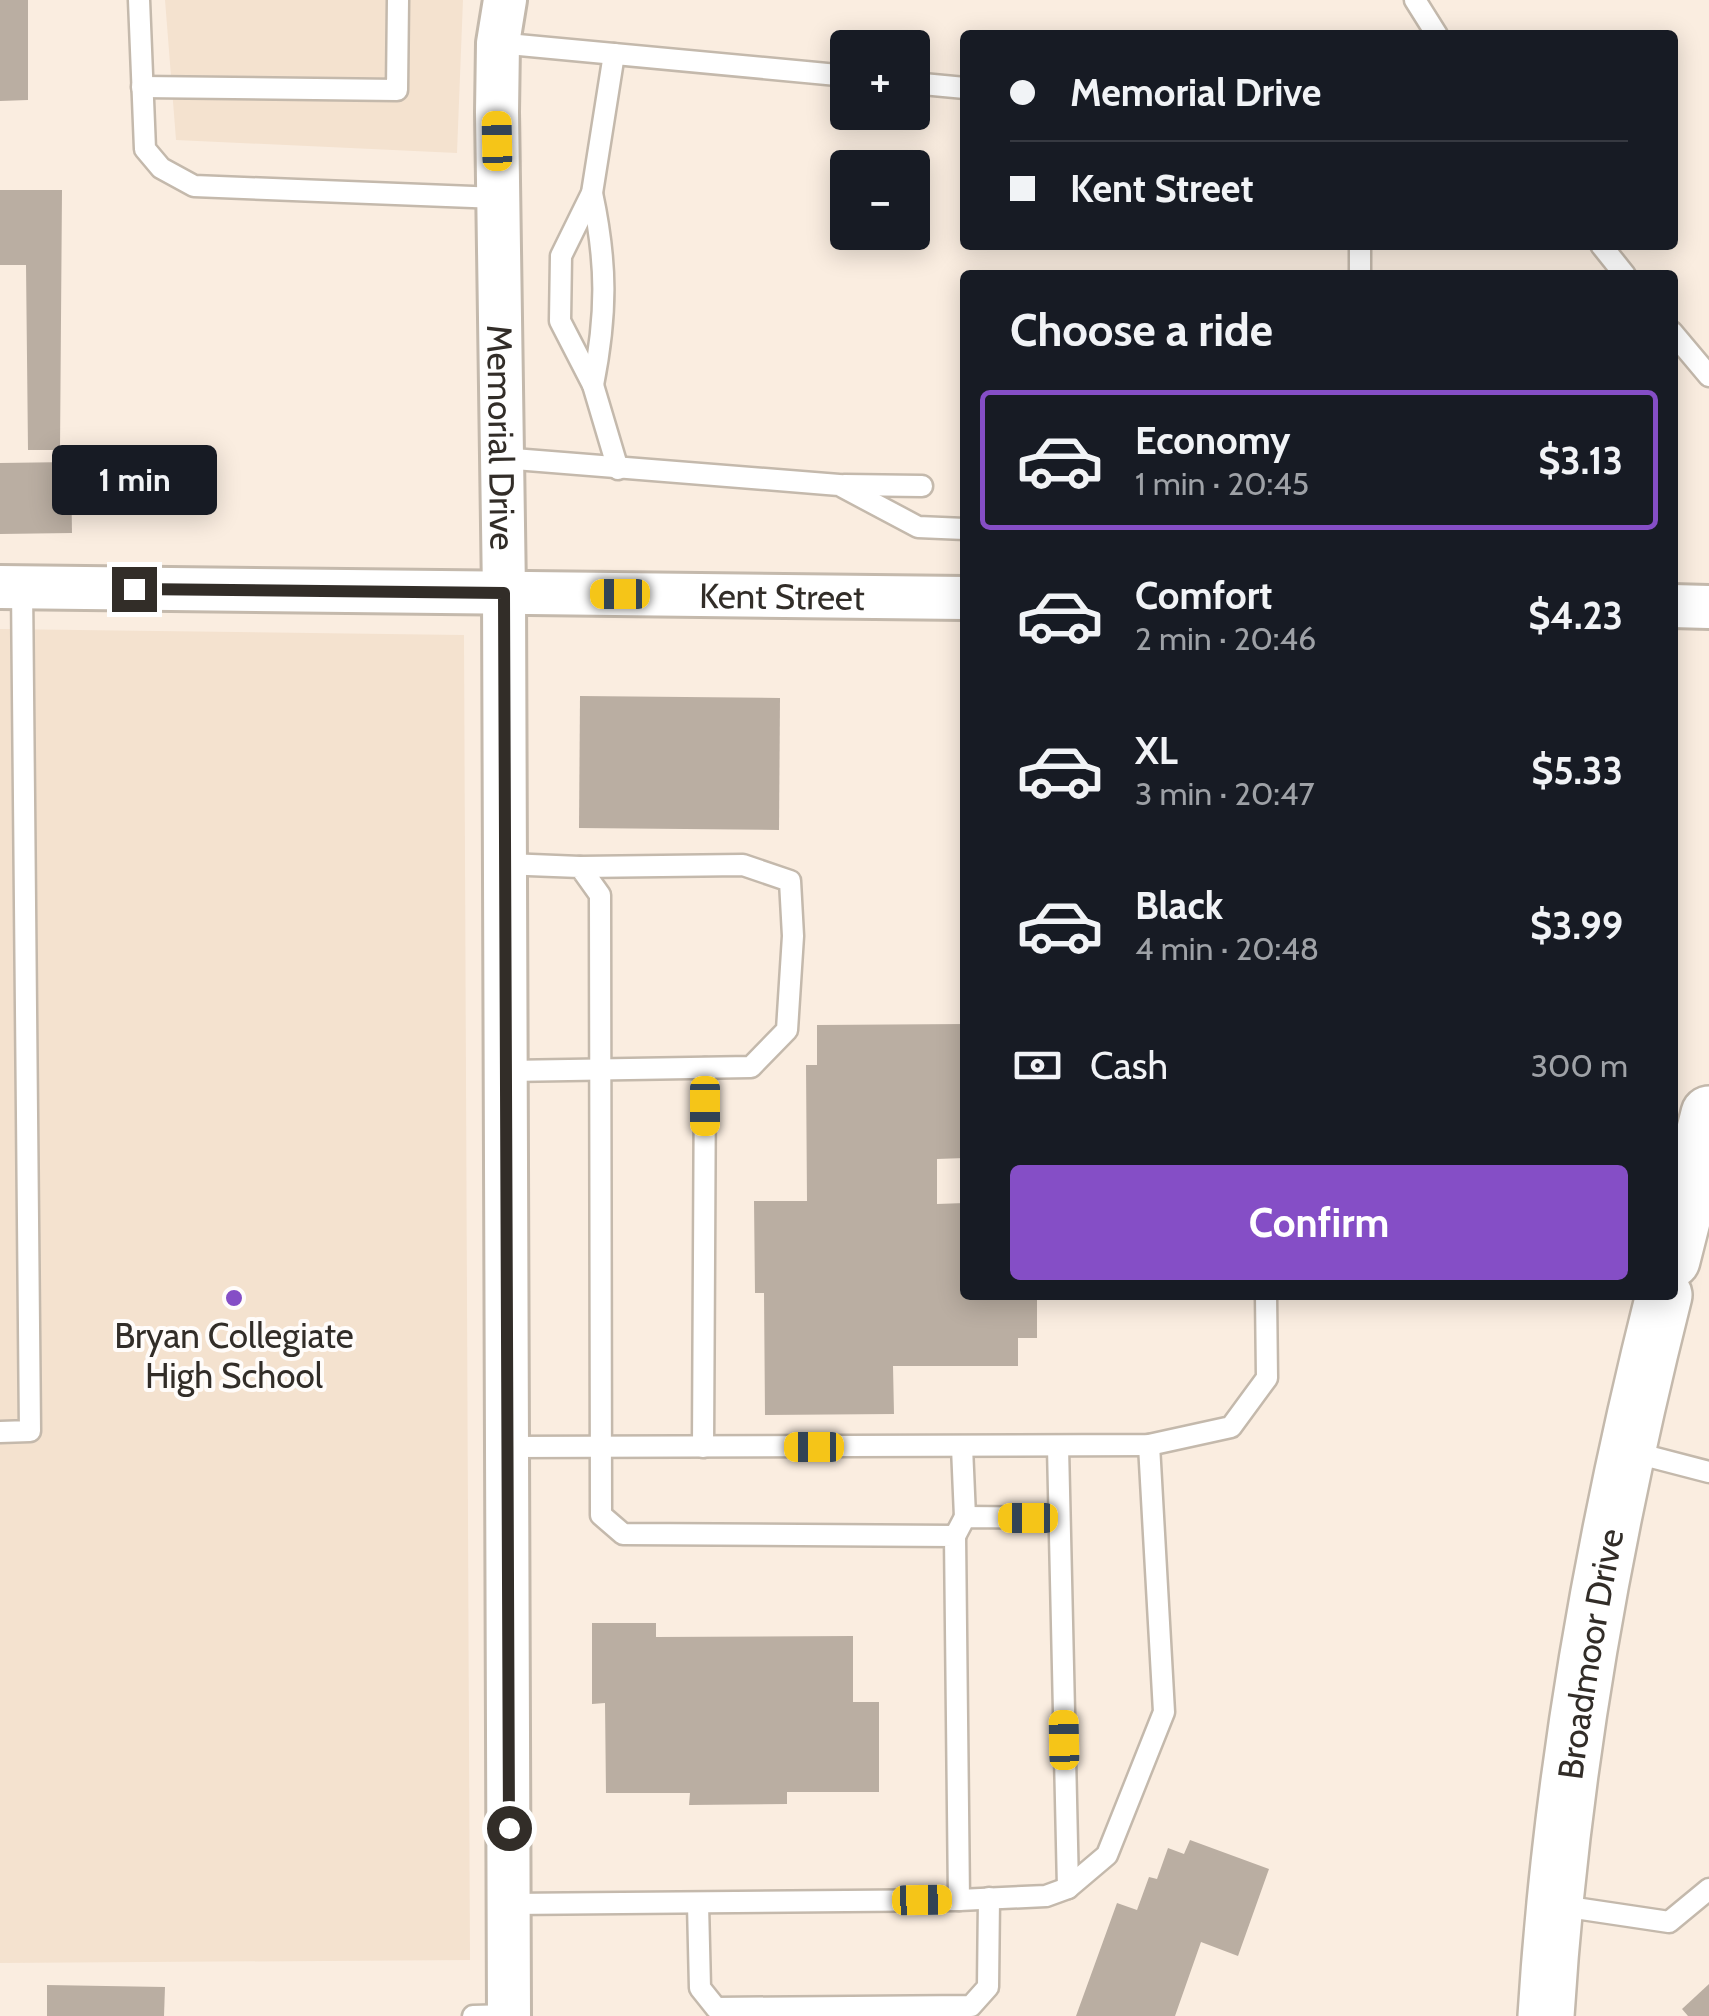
<!DOCTYPE html>
<meta charset="utf-8">
<style>
:root{--surface:#171b24;--page:#242831;--text:#f1f3f6;--muted:#9ea1a6;--line:#363941;--accent:#854ec6}
body{margin:0;font-family:Cabin,sans-serif;background:var(--page);color:var(--text);height:100vh;display:flex;flex-direction:column;font-size:38px;white-space:nowrap}
*{box-sizing:border-box;margin:0}
p{font-size:32px;color:var(--muted)}
.icon{flex:none;width:55px;height:55px;fill:none;stroke:currentColor;stroke-width:2;stroke-linecap:round;stroke-linejoin:round}
.map{position:relative;flex:1;overflow:hidden}
.drawer{position:absolute;left:960px;top:270px;width:718px;height:1030px;display:flex;flex-direction:column;background:var(--surface);border-radius:10px;box-shadow:0 5px 25px #0003}
.drawer>*{flex:none}
.top-card{position:absolute;left:960px;top:30px;width:718px;height:220px;border-radius:10px;box-shadow:0 5px 25px #0003;display:grid;align-content:center;height:220px;padding:0 50px;background:var(--surface)}
.controls{position:absolute;left:830px;top:30px;display:grid;gap:20px}
.controls a{display:grid;place-items:center;width:100px;height:100px;border-radius:10px;background:var(--surface);box-shadow:0 5px 25px #0003;font-size:50px}
.end{position:absolute;width:45px;height:45px;margin:-22px;border:12px solid #322d28;background:#fff;box-shadow:0 0 0 5px #fff}
.from{border-radius:50%}
.bubble{position:absolute;height:70px;border-radius:10px;background:var(--surface);box-shadow:0 5px 25px #0003;font-size:32px;font-weight:700;line-height:70px;text-align:center}
.car{position:absolute;width:30px;height:60px;margin:-30px -15px;border-radius:12px;box-shadow:0 0 8px 2px #0007;background:linear-gradient(#f5c518 24%,#345 0 40%,#f5c518 0 76%,#345 0 86%,#f5c518 0)}
.top-card b{display:flex;align-items:center;gap:35px;height:95px;font-size:38px}
.top-card b+b{border-top:2px solid var(--line)}
.top-card i{width:25px;height:25px;background:var(--text)}
ul{padding:0;list-style:none}
li{display:flex;align-items:center;gap:30px;height:140px;margin:0 20px 15px;padding:0 30px;border:5px solid transparent;border-radius:10px}
li div{flex:1}
li b{display:block;font-size:38px}
li em{font-style:normal;font-weight:700}
li.selected{border-color:var(--accent)}
li>.icon{width:90px;height:90px;stroke-width:1.5}
h2{padding:0 50px;font-size:45px;line-height:120px}
.pay{display:flex;align-items:center;gap:25px;height:110px;padding:0 50px;font-size:38px}
.pay p{margin-inline-start:auto}
.action{display:flex;gap:20px;margin-top:auto;padding:20px 50px}
.action a{flex:1;height:115px;border-radius:10px;background:var(--accent);color:#fff;font-size:40px;font-weight:700;line-height:115px;text-align:center}
.map>svg:first-child{display:block}
.built{fill:#f4e2cf}
.building{fill:#baaea2}
.lines{fill:none;stroke-linecap:round;stroke-linejoin:round}
.lane-casing{stroke:#c4b9ac;stroke-width:25}
.street-casing{stroke:#c4b9ac;stroke-width:48}
.secondary-casing{stroke:#c4b9ac;stroke-width:60}
.lane{stroke:#fff;stroke-width:20}
.street{stroke:#fff;stroke-width:42}
.secondary{stroke:#fff;stroke-width:55}
.route{stroke:#322d28;stroke-width:12}
.poi-dot{fill:#854ec6;stroke:#fffcfa;stroke-width:4}
.labels{text-anchor:middle;dominant-baseline:central;stroke-width:8;stroke-linejoin:round;paint-order:stroke}
.street-label{font-size:35px;fill:#322d28;stroke:#fffcfa}
.poi-label{font-size:35px;fill:#322d28;stroke:#fffcfa}
</style>
<div class="map">
<svg width="1709" height="2016" viewBox="0 0 1709 2016">
<rect width="100%" height="100%" fill="#faede0"/>
<g class="built">
<path d="M165 0H463L457 153 176 140Z"/>
<path d="M0 629 464 635 470 1960 0 1963Z"/>
</g>
<g class="building">
<path d="M0 0H28V100L0 101Z"/>
<path d="M0 190H62L60 450H28L26 265H0Z"/>
<path d="M71 462 72 533 0 534V463Z"/>
<path d="M580 696 780 698 779 830 579 828Z"/>
<path d="M965 1024V1158L937 1159V1204L965 1203V1295H1037V1338H1018V1366H893L894 1414 765 1415 764 1293H755L754 1201H807L806 1065H817V1025Z"/>
<path d="M592 1623H656V1637L853 1636V1702H879V1792H787V1804L689 1805 690 1793H606L605 1703 592 1704Z"/>
<path d="M1190 1840 1269 1869 1238 1956 1201 1942 1175 2016H1076L1117 1903 1137 1910 1149 1877 1157 1879 1168 1848 1184 1854Z"/>
<path d="M1709 1984V2016H1688L1682 2009Z"/>
<path d="M47 1985 165 1987 164 2016H47Z"/>
</g>
<g class="lines">
<g class="lane-casing">
<g id="lane">
<path d="M139 0 145 149 161 168 194 186 498 198"/>
<path d="M1415 0 1437 35"/>
<path d="M498 43 848 76"/>
<path d="M614 54 592 193 561 256 560 321 593 385 618 469"/>
<path d="M912 83 965 88"/>
<path d="M142 87 397 90 398 0"/>
<path d="M592 193C607 263 607 314 593 385"/>
<path d="M1360 245V275"/>
<path d="M1601 245 1625 275"/>
<path d="M1672 332 1709 376"/>
<path d="M502 458 839 485 918 527 965 529"/>
<path d="M844 485 922 486"/>
<path d="M505 864 580 867 600 895 601 1515 623 1534 955 1536 959 1900"/>
<path d="M506 1071 751 1067 787 1030 793 936 790 881 743 865 580 867"/>
<path d="M0 1432 30 1431 22 587"/>
<path d="M507 1447 1149 1445 1231 1427 1267 1378 1266 1295"/>
<path d="M703 1447 705 1068"/>
<path d="M962 1447 965 1517"/>
<path d="M1058 1447 1068 1888"/>
<path d="M1632 1452 1709 1472"/>
<path d="M955 1536 965 1517 1059 1518"/>
<path d="M509 1904 959 1900 1046 1896 1068 1888 1107 1855 1164 1712 1149 1445"/>
<path d="M698 1904 700 1988 716 2008 971 2006 988 1987 989 1898"/>
<path d="M1555 1905 1669 1922 1709 1889"/>
<path d="M473 2016 509 2015"/>
</g>
</g>
<g class="street-casing">
<g id="street">
<path id="s1" d="M505 0 498 43 497 112 504 593 509 2016"/>
<path id="s2" d="M0 587 965 598"/>
<path d="M1672 606 1709 607"/>
</g>
</g>
<g class="secondary-casing">
<g id="secondary">
<path d="M1672 1260 1709 1114"/>
<path id="s3" d="M1546 2016C1561 1771 1604 1533 1664 1295"/>
</g>
</g>
<use href="#lane" class="lane"/>
<use href="#street" class="street"/>
<use href="#secondary" class="secondary"/>
</g>
<g class="lines">
<path class="route" d="M134 589 504 593 509 1828"/>
</g>
<circle class="poi-dot" cx="234" cy="1298" r="10"/>
<g class="labels">
<g class="street-label">
<text stroke="none"><textPath href="#s1" startOffset="438">Memorial Drive</textPath></text>
<text stroke="none"><textPath href="#s2" startOffset="782">Kent Street</textPath></text>
<text stroke="none"><textPath href="#s3" startOffset="365">Broadmoor Drive</textPath></text>
</g>
<g class="poi-label">
<text x="234" y="1335">Bryan Collegiate<tspan x="234" dy="40">High School</tspan></text>
</g>
</g>
</svg>
<div class="controls">
<a>+</a>
<a>−</a>
</div>
<i class="end from" style="left:509px;top:1828px"></i>
<i class="end" style="left:134px;top:589px"></i>
<div class="bubble" style="left:52px;top:445px;width:165px">1 min</div>
<i class="car" style="left:497px;top:141px;rotate:359deg"></i>
<i class="car" style="left:620px;top:594px;rotate:270deg"></i>
<i class="car" style="left:705px;top:1106px;rotate:180deg"></i>
<i class="car" style="left:814px;top:1447px;rotate:270deg"></i>
<i class="car" style="left:1028px;top:1518px;rotate:270deg"></i>
<i class="car" style="left:1064px;top:1740px;rotate:359deg"></i>
<i class="car" style="left:922px;top:1900px;rotate:89deg"></i>
<div class="top-card">
<b><i class="from"></i>Memorial Drive</b>
<b><i></i>Kent Street</b>
</div>
<section class="drawer">
<h2>Choose a ride</h2>
<ul>
<li class="selected"><svg class="icon" aria-label="car" viewBox="0 0 24 24"><path d="M5 17H2v-5l4-1 3-4h7l3 4 3 1v5h-3M9 17h6M6 11h13"/><circle cx="7" cy="17" r="2"/><circle cx="17" cy="17" r="2"/></svg><div><b>Economy</b><p>1 min · 20:45</p></div><em>$3.13</em></li>
<li><svg class="icon" aria-label="car" viewBox="0 0 24 24"><path d="M5 17H2v-5l4-1 3-4h7l3 4 3 1v5h-3M9 17h6M6 11h13"/><circle cx="7" cy="17" r="2"/><circle cx="17" cy="17" r="2"/></svg><div><b>Comfort</b><p>2 min · 20:46</p></div><em>$4.23</em></li>
<li><svg class="icon" aria-label="car" viewBox="0 0 24 24"><path d="M5 17H2v-5l4-1 3-4h7l3 4 3 1v5h-3M9 17h6M6 11h13"/><circle cx="7" cy="17" r="2"/><circle cx="17" cy="17" r="2"/></svg><div><b>XL</b><p>3 min · 20:47</p></div><em>$5.33</em></li>
<li><svg class="icon" aria-label="car" viewBox="0 0 24 24"><path d="M5 17H2v-5l4-1 3-4h7l3 4 3 1v5h-3M9 17h6M6 11h13"/><circle cx="7" cy="17" r="2"/><circle cx="17" cy="17" r="2"/></svg><div><b>Black</b><p>4 min · 20:48</p></div><em>$3.99</em></li>
</ul>
<div class="pay"><svg class="icon" aria-label="cash" viewBox="0 0 24 24"><path d="M3 7h18v10H3z"/><circle cx="12" cy="12" r="2"/></svg>Cash<p>300 m</p></div>
<div class="action"><a>Confirm</a></div>
</section>
</div>
